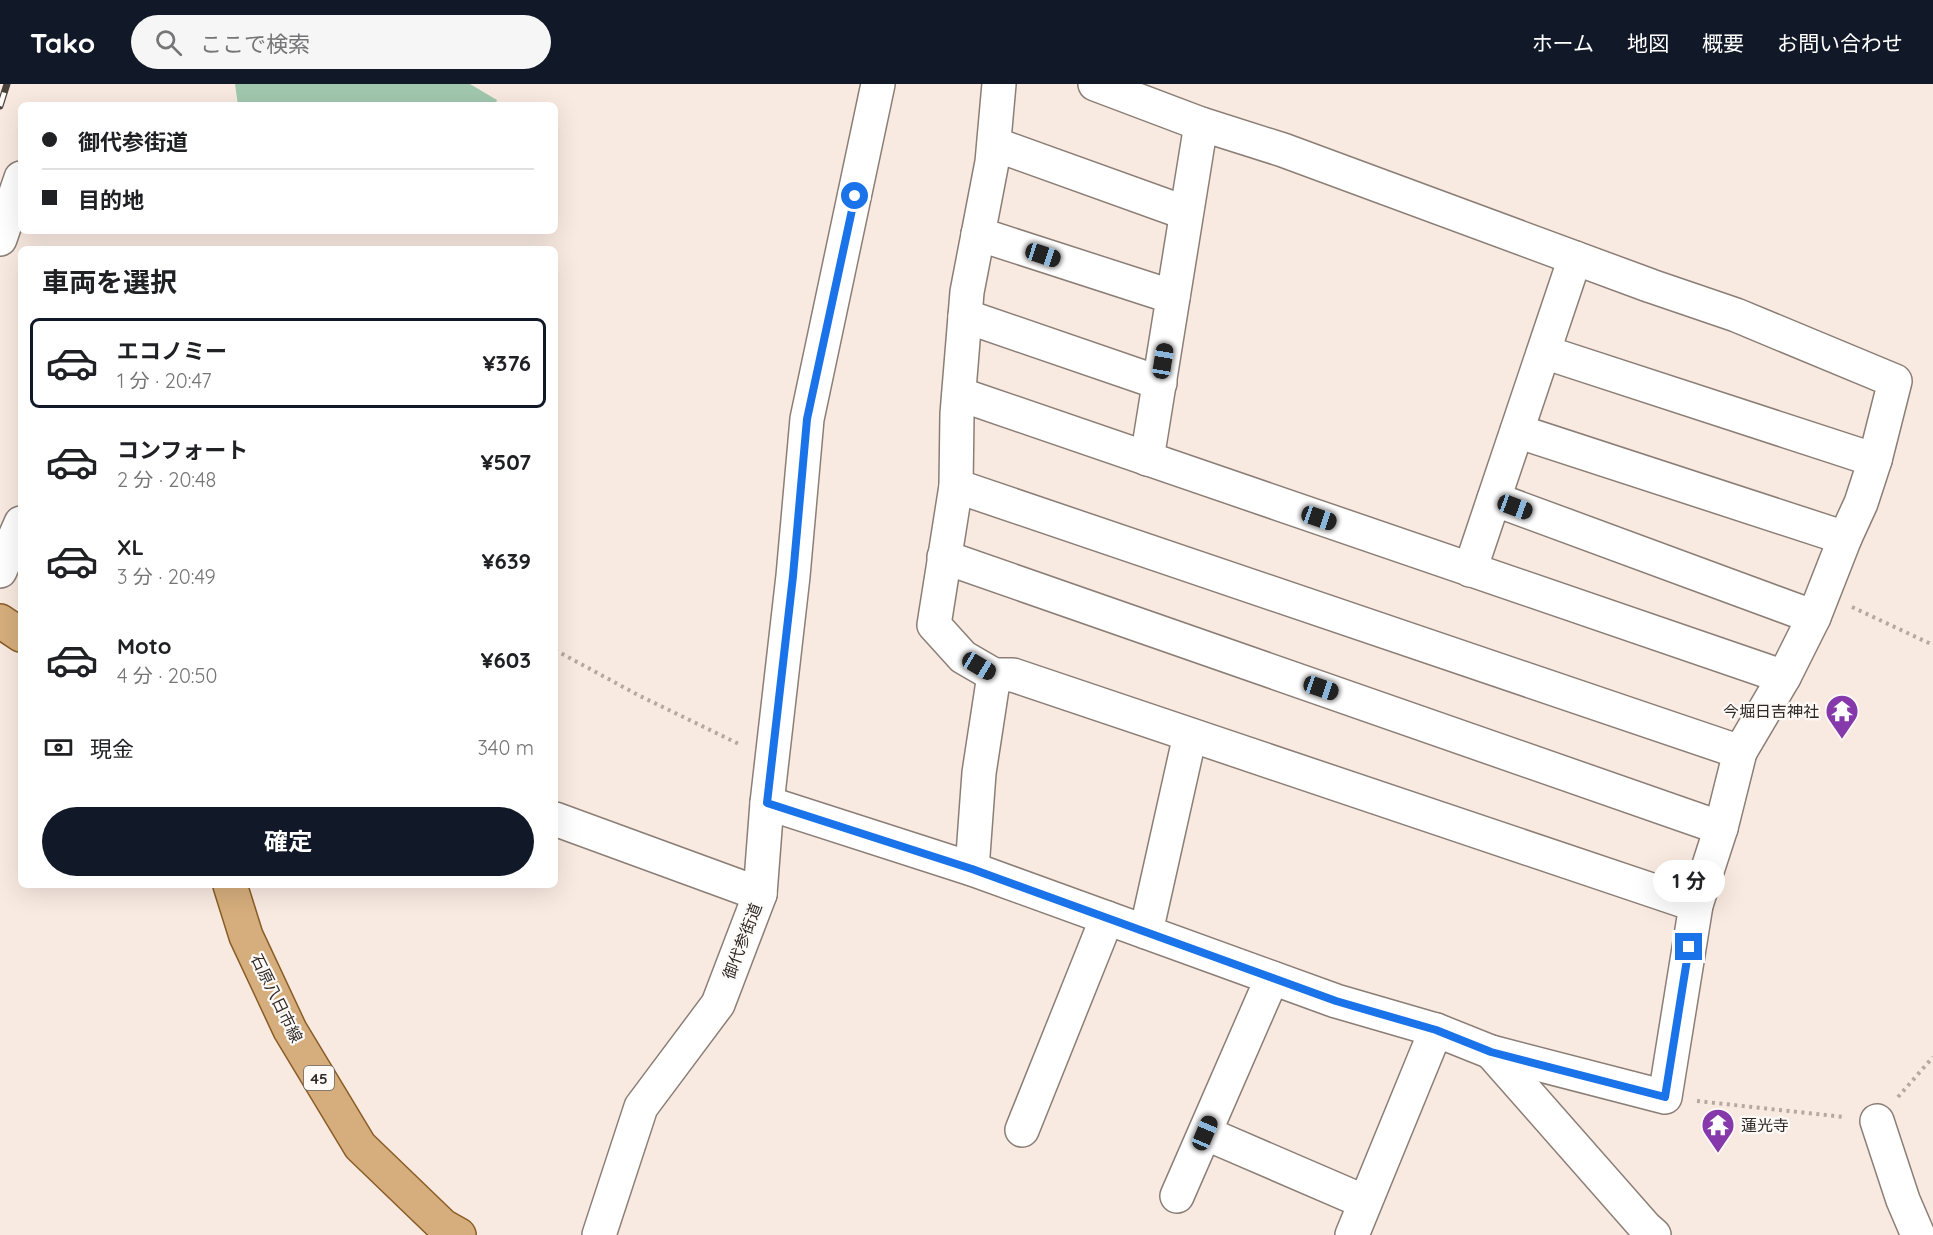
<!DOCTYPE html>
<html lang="ja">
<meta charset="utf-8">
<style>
:root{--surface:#fff;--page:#f6f6f6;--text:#202124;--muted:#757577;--line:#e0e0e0;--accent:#111827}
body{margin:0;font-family:Quicksand,"Noto Sans JP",sans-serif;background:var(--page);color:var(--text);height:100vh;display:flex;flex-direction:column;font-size:22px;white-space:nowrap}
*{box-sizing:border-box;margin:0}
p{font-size:20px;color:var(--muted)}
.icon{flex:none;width:33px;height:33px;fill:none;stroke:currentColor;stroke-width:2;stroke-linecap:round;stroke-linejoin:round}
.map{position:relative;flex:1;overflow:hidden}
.side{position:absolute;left:18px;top:162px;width:540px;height:642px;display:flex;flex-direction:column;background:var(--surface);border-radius:9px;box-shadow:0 6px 24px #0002}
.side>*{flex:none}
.top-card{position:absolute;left:18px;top:18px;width:540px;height:132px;border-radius:9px;box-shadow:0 6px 24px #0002;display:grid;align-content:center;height:132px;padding:0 24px;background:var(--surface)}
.end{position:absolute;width:27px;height:27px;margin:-14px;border:8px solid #1a73e8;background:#fff;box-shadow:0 0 0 3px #fff}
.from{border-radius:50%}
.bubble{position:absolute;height:42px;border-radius:21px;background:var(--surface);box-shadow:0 6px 24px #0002;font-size:20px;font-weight:700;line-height:42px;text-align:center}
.car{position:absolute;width:18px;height:36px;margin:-18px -9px;border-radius:8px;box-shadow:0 0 4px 2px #0007;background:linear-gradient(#222 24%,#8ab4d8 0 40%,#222 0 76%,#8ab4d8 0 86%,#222 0)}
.top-card b{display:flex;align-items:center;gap:21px;height:57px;font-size:22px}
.top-card b+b{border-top:2px solid var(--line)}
.top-card i{width:15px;height:15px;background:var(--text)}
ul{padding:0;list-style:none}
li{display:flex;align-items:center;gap:18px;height:90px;margin:0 12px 9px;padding:0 12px;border:3px solid transparent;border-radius:9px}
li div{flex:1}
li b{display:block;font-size:22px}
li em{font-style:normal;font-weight:700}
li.selected{border-color:var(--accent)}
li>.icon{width:54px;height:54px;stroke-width:1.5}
h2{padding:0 24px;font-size:27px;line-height:72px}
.pay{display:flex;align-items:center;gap:15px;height:66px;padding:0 24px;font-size:22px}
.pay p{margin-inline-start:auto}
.action{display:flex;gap:12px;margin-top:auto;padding:12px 24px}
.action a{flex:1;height:69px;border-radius:36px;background:var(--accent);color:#fff;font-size:24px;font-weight:700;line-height:69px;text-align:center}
header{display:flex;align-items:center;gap:36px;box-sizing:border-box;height:84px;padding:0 30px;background:var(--accent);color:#fff}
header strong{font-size:28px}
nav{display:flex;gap:33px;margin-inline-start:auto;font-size:21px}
.search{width:420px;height:54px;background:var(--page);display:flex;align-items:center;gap:15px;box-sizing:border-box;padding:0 21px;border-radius:33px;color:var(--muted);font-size:22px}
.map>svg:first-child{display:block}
.forest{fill:#a1c8ae}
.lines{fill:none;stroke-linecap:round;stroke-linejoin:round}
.street-casing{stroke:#8b7e76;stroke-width:36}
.primary-casing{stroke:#8a5d26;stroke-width:36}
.path{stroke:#b4a8a1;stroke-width:4;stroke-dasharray:3 4.5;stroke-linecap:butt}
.street{stroke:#fff;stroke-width:33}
.primary{stroke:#d6ae7d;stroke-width:33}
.rail-casing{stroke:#48423d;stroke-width:7}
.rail{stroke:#fdfaf8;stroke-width:4.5;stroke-dasharray:14;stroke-linecap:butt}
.route{stroke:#1a73e8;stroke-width:8}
.labels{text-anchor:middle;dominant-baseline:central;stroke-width:4.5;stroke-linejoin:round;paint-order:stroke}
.shield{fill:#fdfaf8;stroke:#6d6865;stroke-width:1.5}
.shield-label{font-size:15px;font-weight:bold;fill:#2f2a26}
.poi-label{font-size:16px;fill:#2f2a26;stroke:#fdfaf8;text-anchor:end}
.street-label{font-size:16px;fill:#2f2a26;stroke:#fdfaf8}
</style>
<header>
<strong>Tako</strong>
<div class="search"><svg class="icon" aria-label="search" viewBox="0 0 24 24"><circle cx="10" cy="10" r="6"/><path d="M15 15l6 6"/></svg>ここで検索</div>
<nav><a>ホーム</a><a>地図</a><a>概要</a><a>お問い合わせ</a></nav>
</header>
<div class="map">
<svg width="1933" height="1151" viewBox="0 0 1933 1151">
<rect width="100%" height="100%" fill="#f9eae1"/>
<path class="forest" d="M235 0H470L497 16 495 21H238Z"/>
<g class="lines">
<g class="street-casing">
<g id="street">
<path d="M994 60 1186 129"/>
<path d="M978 150 1173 213"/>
<path d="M0 155 21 94"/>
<path d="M965 232 1160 299"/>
<path d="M1544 268 1875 376"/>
<path d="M959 310 1784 593"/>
<path d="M1517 347 1845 454"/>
<path d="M1147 375 1201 40"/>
<path d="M956 402 1740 668"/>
<path d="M1494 415 1814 533"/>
<path d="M944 473 1721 744"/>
<path d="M1470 486 1575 174"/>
<path d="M0 487 21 439"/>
<path d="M994 591H1013L1696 821"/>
<path d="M767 719 972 785 1336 917 1436 946 1491 968 1665 1013 1696 821 1721 744 1740 668 1784 593 1814 533 1845 454 1861 419 1875 376 1895 297 1736 231 1651 202 1283 66 1201 40 1095 0"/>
<path d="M555 735 760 810"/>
<path d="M972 785 979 689 994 591 963 573 934 541 956 402 957 330 967 208 992 78 999 0"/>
<path d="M1146 848 1190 651"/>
<path d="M1491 968 1645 1143 1654 1151"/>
<path d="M1877 1037 1903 1116 1918 1151"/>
<path d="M1022 1046 1107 834"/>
<path d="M1205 1049 1365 1118"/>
<path d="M1177 1112 1272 894"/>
<path d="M599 1151 641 1023 718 920 760 810 767 719 793 492 807 335 878 0"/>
<path d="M1352 1151 1436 946"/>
</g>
</g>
<g class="primary-casing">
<g id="primary">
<path d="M0 537 21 551"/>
<path d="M230 801 246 852 290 946 360 1062 443 1142 459 1151"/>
</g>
</g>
<g class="path">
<path d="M1852 523 1933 561"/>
<path d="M555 566 638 611 741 661"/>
<path d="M1898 1013 1933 973"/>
<path d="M1697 1017 1844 1033"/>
</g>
<use href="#street" class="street"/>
<use href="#primary" class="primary"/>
<g class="rail-casing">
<path id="rail" d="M0 22 7 0"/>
</g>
<use href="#rail" class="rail"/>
</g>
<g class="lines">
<path class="route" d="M855 112 807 335 793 492 767 719 972 785 1336 917 1436 946 1491 968 1665 1013 1689 863"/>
</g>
<defs>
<g id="temple-pin" transform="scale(1.725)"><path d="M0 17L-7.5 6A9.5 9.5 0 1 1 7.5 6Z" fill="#8639aa" stroke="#fdfaf8"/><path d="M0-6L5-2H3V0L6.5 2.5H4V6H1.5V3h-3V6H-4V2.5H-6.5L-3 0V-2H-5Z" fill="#fff"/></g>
</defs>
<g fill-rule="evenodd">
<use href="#temple-pin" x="1842" y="627"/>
<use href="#temple-pin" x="1718" y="1041"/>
</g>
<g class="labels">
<rect class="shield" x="304" y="982" width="30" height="24" rx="4.5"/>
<g class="shield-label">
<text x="319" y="994">45</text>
</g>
<g class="poi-label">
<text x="1819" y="627">今堀日吉神社</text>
<text x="1741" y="1041" text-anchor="start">蓮光寺</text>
</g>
<g class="street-label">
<text transform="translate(742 857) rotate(-69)">御代参街道</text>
<text transform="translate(277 914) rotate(64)">石原八日市線</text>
</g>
</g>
</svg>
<i class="end from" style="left:855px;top:112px"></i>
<i class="end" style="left:1689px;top:863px"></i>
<div class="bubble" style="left:1653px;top:776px;width:72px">1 分</div>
<i class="car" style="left:1043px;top:171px;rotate:108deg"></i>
<i class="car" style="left:1163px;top:277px;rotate:9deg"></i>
<i class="car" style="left:1515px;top:423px;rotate:110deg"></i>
<i class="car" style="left:1319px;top:434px;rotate:109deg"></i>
<i class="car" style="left:979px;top:582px;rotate:121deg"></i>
<i class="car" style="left:1321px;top:604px;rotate:109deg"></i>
<i class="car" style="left:1205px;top:1049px;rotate:23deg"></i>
<div class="top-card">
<b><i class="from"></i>御代参街道</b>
<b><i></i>目的地</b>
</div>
<section class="side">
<h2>車両を選択</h2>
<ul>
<li class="selected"><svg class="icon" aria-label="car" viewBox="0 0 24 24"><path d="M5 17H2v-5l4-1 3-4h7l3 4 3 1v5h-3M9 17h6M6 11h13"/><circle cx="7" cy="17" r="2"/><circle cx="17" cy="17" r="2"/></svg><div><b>エコノミー</b><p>1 分 · 20:47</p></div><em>¥376</em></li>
<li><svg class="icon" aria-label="car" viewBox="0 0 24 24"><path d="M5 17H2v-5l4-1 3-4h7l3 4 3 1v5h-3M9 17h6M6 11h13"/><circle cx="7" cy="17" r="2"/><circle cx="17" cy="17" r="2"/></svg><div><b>コンフォート</b><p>2 分 · 20:48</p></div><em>¥507</em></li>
<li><svg class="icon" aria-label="car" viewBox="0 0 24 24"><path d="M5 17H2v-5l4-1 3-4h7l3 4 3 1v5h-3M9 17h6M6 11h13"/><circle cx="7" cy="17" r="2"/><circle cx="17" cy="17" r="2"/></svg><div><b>XL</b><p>3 分 · 20:49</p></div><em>¥639</em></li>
<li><svg class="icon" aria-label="car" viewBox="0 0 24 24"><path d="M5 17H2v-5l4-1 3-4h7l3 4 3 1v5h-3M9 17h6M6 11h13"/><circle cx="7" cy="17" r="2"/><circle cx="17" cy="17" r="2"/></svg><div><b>Moto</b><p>4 分 · 20:50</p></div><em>¥603</em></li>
</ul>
<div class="pay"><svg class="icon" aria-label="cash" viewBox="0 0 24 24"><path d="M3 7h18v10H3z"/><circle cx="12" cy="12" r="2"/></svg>現金<p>340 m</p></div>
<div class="action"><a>確定</a></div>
</section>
</div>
